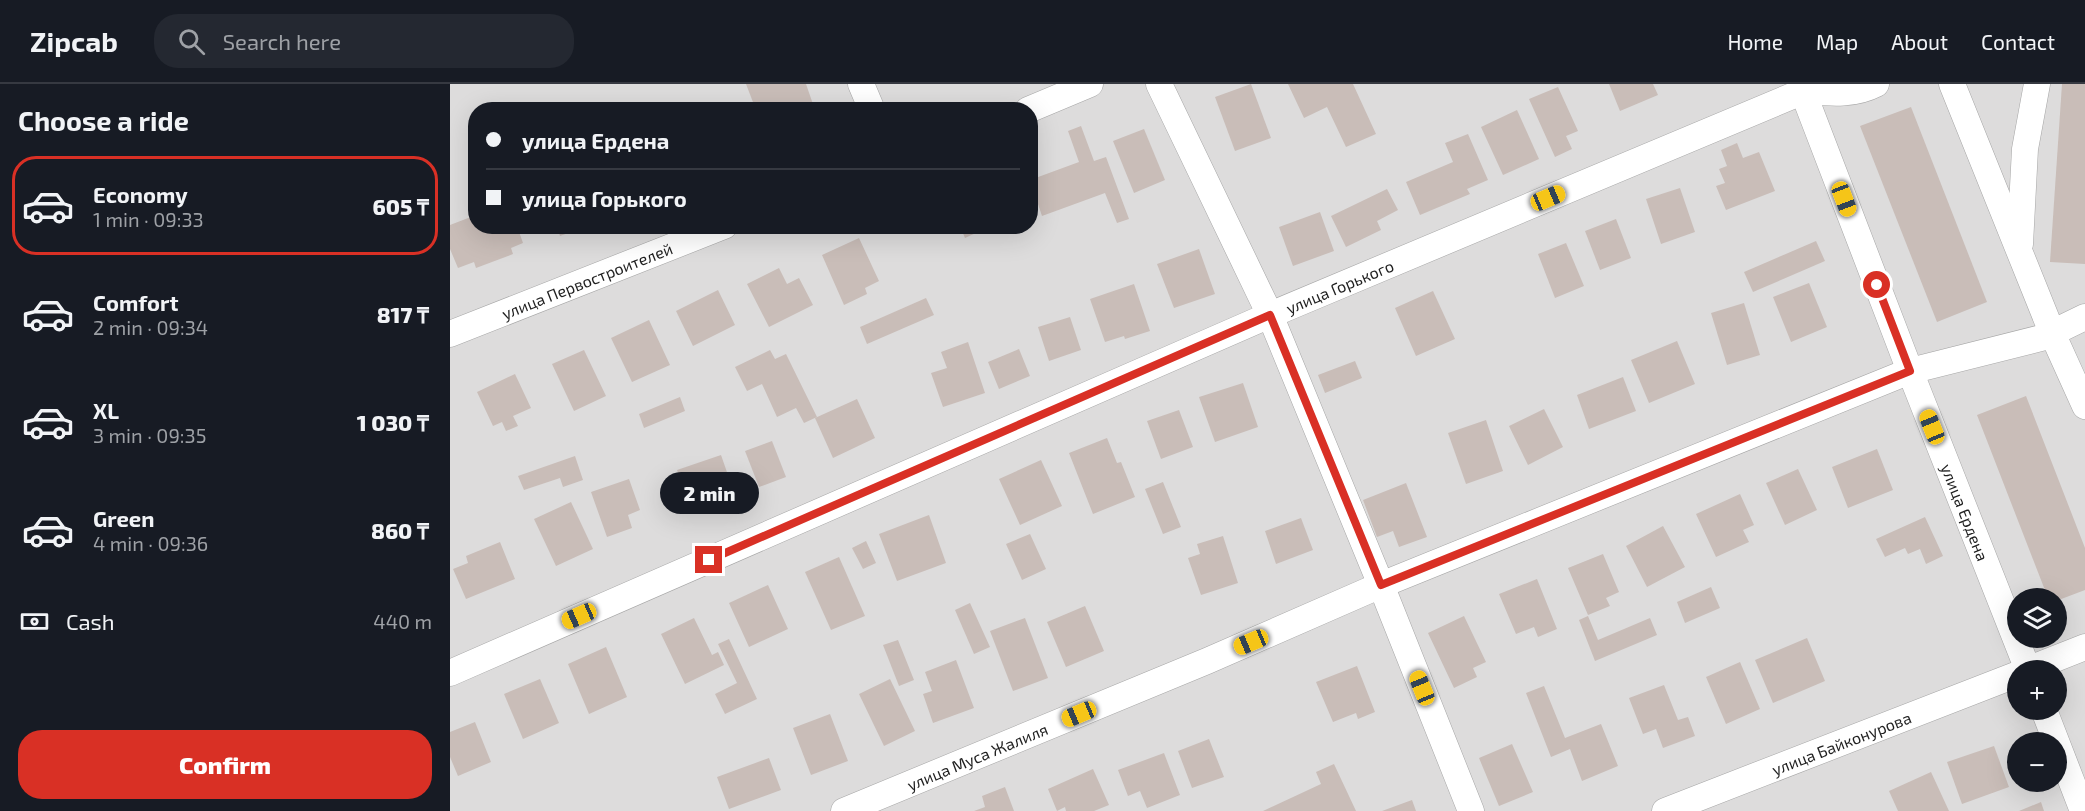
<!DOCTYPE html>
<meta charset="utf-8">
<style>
:root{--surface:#171b24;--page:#242831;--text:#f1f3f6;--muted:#9ea1a6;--line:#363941;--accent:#d93025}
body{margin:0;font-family:"Exo 2",sans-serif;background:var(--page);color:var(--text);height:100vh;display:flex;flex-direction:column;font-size:22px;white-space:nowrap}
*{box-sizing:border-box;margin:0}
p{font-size:20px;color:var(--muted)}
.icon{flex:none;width:33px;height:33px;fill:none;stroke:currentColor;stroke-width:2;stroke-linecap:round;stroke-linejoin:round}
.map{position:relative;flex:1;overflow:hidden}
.side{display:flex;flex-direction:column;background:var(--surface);width:450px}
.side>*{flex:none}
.hud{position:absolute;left:18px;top:18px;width:570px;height:132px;border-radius:24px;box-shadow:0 6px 24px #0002;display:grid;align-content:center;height:132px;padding:0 18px;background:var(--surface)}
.fabs{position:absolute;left:1557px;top:504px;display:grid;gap:12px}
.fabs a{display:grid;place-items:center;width:60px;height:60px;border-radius:50%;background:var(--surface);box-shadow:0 6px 24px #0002;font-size:30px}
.end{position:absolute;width:27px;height:27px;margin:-14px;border:8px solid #d93025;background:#fff;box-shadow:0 0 0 3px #fff}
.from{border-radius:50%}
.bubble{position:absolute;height:42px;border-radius:21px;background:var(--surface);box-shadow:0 6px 24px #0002;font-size:20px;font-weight:800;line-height:42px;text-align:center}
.car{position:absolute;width:18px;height:36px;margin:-18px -9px;border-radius:8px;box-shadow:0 0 4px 2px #0007;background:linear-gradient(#f5c518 24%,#345 0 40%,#f5c518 0 76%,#345 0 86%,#f5c518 0)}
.hud b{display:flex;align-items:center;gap:21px;height:57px;font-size:22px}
.hud b+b{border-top:2px solid var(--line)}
.hud i{width:15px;height:15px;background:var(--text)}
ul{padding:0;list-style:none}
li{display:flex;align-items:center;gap:18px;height:99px;margin:0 12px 9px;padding:0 6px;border:3px solid transparent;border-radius:24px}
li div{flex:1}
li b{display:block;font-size:22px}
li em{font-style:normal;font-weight:800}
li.active{border-color:var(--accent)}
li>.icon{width:54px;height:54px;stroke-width:1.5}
h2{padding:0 18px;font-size:27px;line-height:72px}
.pay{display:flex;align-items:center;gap:15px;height:66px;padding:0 18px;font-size:22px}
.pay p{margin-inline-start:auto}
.button{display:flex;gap:12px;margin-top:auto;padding:12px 18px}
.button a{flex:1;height:69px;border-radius:24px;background:var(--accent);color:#fff;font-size:24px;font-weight:800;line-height:69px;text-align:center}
header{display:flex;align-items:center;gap:36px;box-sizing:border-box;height:84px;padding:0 30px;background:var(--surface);border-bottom:2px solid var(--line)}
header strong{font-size:28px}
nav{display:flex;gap:33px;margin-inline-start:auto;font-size:21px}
.search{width:420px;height:54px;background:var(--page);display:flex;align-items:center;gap:15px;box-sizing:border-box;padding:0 21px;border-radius:24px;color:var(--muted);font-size:22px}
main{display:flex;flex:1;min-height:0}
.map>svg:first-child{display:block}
.residential{fill:#dddcdc;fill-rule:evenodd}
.building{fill:#c9bdb8}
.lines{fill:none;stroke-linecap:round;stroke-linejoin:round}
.minor-casing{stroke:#a6a6a6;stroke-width:27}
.minor{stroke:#fff;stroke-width:26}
.route{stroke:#d93025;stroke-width:8}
.labels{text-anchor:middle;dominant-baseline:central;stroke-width:4.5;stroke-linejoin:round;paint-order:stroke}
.street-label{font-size:16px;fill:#1f1f1f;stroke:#fff}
</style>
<header>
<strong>Zipcab</strong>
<div class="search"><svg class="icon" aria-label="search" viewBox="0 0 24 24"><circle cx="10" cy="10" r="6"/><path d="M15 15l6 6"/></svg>Search here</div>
<nav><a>Home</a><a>Map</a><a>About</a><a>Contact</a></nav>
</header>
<main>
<section class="side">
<h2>Choose a ride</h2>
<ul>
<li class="active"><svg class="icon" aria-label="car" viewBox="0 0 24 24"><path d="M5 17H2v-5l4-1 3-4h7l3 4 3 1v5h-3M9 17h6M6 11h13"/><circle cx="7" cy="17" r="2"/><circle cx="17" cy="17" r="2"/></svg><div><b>Economy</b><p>1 min · 09:33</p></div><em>605 ₸</em></li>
<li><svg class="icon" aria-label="car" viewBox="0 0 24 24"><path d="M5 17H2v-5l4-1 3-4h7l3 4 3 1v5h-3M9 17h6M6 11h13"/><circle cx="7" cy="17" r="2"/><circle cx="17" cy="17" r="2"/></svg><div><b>Comfort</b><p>2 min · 09:34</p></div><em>817 ₸</em></li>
<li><svg class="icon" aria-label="car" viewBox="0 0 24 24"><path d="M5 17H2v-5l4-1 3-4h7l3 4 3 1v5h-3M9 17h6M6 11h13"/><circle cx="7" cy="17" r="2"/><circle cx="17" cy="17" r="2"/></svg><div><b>XL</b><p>3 min · 09:35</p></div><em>1 030 ₸</em></li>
<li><svg class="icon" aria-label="car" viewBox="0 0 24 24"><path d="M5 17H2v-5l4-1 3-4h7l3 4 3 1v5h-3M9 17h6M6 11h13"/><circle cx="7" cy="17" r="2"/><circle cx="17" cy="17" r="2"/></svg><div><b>Green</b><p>4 min · 09:36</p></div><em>860 ₸</em></li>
</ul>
<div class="pay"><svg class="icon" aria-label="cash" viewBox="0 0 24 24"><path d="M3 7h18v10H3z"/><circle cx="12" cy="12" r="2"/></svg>Cash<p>440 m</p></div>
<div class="button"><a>Confirm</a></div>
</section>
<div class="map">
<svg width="1635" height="727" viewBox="0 0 1635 727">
<rect width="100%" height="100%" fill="#f1ece5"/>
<path class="residential" d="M0 0H1635V727H0ZM26 26H580V142H26ZM1568 514H1606V554H1568ZM1568 586H1606V626H1568ZM1568 658H1606V698H1568Z"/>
<g class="building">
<path d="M296 0H356L365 26H306Z"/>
<path d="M801 0 821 54 785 67 765 13Z"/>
<path d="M838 0H903L926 50 896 63 877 23 854 34Z"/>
<path d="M1159 0H1203L1208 11 1170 27Z"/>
<path d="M1612 0H1635V180L1600 178Z"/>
<path d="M1108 3 1128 47 1116 52 1122 65 1105 73 1079 15Z"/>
<path d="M1461 23 1537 218 1487 238 1410 42Z"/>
<path d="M1067 26 1089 75 1053 91 1031 43Z"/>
<path d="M631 42 644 77 656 73 679 135 667 139 655 109 592 132 580 96 629 78 618 47Z"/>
<path d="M694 45 715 96 684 109 663 57Z"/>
<path d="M1018 50 1038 96 1017 105 1020 110 970 131 956 98 1003 78 995 59Z"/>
<path d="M1287 59 1293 74 1309 68 1325 107 1276 126 1266 102 1275 99 1269 85 1277 82 1271 66Z"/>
<path d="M1230 104 1245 148 1211 160 1196 115Z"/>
<path d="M937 105 948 126 927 137 931 146 896 163 881 132Z"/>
<path d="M870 128 884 167 843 182 829 143Z"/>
<path d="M26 131V142H67L73 159 61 164 63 170 26 184 24 178 8 184 0 165V141Z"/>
<path d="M1166 135 1181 174 1150 186 1135 147Z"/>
<path d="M94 142H135V143L110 152 108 146 96 150Z"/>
<path d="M510 142H541L515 154Z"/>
<path d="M409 154 429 197 415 204 417 210 394 221 372 171Z"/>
<path d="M1366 157 1375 177 1303 208 1294 188Z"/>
<path d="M1116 159 1134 202 1105 214 1088 170Z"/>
<path d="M749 165 765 210 724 224 707 180Z"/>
<path d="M329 184 337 200 349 194 363 221 319 243 297 200Z"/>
<path d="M1359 199 1377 243 1341 258 1323 213Z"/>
<path d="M684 200 700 247 675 255 674 252 655 258 640 215Z"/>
<path d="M268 206 285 241 243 262 226 227Z"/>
<path d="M983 207 1005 255 966 272 945 224Z"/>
<path d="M476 214 484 231 417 260 410 243Z"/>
<path d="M1294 219 1310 271 1277 281 1261 229Z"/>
<path d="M620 233 631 266 599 277 588 243Z"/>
<path d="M199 236 220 281 182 298 161 254Z"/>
<path d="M1227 257 1245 300 1199 319 1181 276Z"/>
<path d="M518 258 535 309 493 323 481 289 497 284 491 268Z"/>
<path d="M569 265 580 292 549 305 538 278Z"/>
<path d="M134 266 156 312 124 327 102 280Z"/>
<path d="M320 266 325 275 336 270 367 333 354 339 346 324 327 333 312 300 297 307 285 283Z"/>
<path d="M905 277 912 294 875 309 868 291Z"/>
<path d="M65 290 81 324 63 332 68 342 56 347 52 338 43 342 27 308Z"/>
<path d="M1173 293 1186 327 1139 345 1127 311Z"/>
<path d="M793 299 808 343 765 358 749 313Z"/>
<path d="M1576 312 1635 464V506L1606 517V514H1598L1527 331Z"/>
<path d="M230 313 235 327 194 344 189 330Z"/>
<path d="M407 315 425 354 383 374 365 334Z"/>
<path d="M1094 325 1113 363 1078 381 1059 342Z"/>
<path d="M729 326 743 363 711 375 697 337Z"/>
<path d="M1036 336 1053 387 1016 400 998 349Z"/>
<path d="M657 354 667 379 671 378 685 413 643 430 619 369Z"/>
<path d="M322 357 336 393 309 403 295 367Z"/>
<path d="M1427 365 1443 406 1398 424 1382 383Z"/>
<path d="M271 371 286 414 255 425 249 409 237 413 227 386Z"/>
<path d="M125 372 133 396 113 403 110 394 74 406 68 392Z"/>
<path d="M591 376 612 422 570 441 549 395Z"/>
<path d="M1348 385 1367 426 1335 441 1316 399Z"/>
<path d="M179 395 190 426 178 431 182 444 157 453 141 408Z"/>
<path d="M713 398 731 443 713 450 695 405Z"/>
<path d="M956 399 977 453 949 463 943 447 927 453 913 416Z"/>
<path d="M1290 410 1304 441 1293 446 1299 458 1266 473 1246 430Z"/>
<path d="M121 418 143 465 106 482 84 435Z"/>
<path d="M479 431 496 479 447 497 429 450Z"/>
<path d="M1475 433 1493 472 1476 480 1470 465 1458 470 1455 464 1435 473 1426 455Z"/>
<path d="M851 434 863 466 826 480 815 447Z"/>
<path d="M1213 442 1235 483 1197 503 1176 462Z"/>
<path d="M580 450 596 485 572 496 556 460Z"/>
<path d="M773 452 788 499 751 511 738 474 750 470 747 460Z"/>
<path d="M416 457 426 479 413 485 402 464Z"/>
<path d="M50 458 65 495 16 515 3 485 18 479 16 472Z"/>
<path d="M1153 470 1169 508 1156 514 1160 522 1138 531 1118 484Z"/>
<path d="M389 473 415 532 381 546 355 488Z"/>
<path d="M1087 495 1107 545 1088 553 1084 543 1066 550 1049 510Z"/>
<path d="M318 501 338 545 299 563 279 519Z"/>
<path d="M1261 503 1270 524 1235 539 1227 518Z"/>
<path d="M520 519 540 563 524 570 505 526Z"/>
<path d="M635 522 654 567 616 583 597 538Z"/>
<path d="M1014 532 1036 578 1023 584 1027 593 1004 604 978 549Z"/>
<path d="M1138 532 1148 556 1200 534 1207 551 1145 577 1129 536Z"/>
<path d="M244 534 262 571 268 568 274 581 235 600 211 550Z"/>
<path d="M575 534 598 594 563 607 540 547Z"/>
<path d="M1357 554 1375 597 1323 619 1305 576Z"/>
<path d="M279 555 307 615 275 630 265 610 287 599 268 560Z"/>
<path d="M448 556 464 596 449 602 433 561Z"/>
<path d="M156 563 177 613 139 630 118 580Z"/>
<path d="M506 576 524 624 483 639 473 610 482 607 475 588Z"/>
<path d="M1290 578 1310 625 1276 640 1256 593Z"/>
<path d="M907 582 925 628 908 635 906 629 883 638 866 598Z"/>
<path d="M90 595 109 639 73 655 54 610Z"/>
<path d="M440 595 465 647 434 662 409 610Z"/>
<path d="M1214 601 1228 636 1238 633 1245 652 1213 664 1206 645 1193 650 1179 614Z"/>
<path d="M1094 602 1115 654 1151 640 1168 682 1132 697 1120 665 1101 673 1076 609Z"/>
<path d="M380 630 398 677 361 691 343 644Z"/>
<path d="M25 638 41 678 8 692 0 673V648Z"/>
<path d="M759 655 774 693 742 704 728 667Z"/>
<path d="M1062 660 1083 708 1049 722 1029 674Z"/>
<path d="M1544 662 1559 703 1512 720 1497 678Z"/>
<path d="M714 669 730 711 697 724 690 707 678 712 668 686Z"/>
<path d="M319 674 331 706 279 725 267 693Z"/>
<path d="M884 680 906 727H813L871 700 866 688Z"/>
<path d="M643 685 659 721 644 727H616L615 723 607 727 598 705Z"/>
<path d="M1481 688 1499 727H1448L1439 707Z"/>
<path d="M555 703 564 727H524L535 723 532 712Z"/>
<path d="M962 716 966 727H932Z"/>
<path d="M1591 718 1594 727H1569Z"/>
</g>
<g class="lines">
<g class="minor-casing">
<g id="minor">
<path d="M411 0 422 26"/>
<path d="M709 0 820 231 931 501 1021 727"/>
<path id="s1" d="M1350 0 1460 287 1578 586"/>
<path d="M1502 0 1603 251 1635 322"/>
<path d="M578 26 640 0"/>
<path d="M1570 160 1575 65 1587 0"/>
<path d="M1602 249 1635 233"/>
<path id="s2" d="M0 250 274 142"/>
<path d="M1577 586 1635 563"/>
<path id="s3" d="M0 589 820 231 1354 7C1379 9 1403 12 1426 0"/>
<path d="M1594 626 1633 727"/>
<path id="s4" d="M394 727 757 577 931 501 1460 287 1603 251"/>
<path id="s5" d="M1215 727 1568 590"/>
</g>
</g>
<use href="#minor" class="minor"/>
</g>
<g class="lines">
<path class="route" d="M259 476 820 231 931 501 1460 287 1427 201"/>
</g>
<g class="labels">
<g class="street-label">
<text stroke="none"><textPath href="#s2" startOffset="147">улица Первостроителей</textPath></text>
<text stroke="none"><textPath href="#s3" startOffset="970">улица Горького</textPath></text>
<text stroke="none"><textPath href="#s1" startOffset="459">улица Ердена</textPath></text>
<text stroke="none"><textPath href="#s5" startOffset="189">улица Байконурова</textPath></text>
<text stroke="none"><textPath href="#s4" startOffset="144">улица Муса Жалиля</textPath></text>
</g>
</g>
</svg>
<div class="fabs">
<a><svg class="icon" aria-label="layers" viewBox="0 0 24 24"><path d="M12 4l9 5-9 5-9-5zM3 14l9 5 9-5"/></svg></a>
<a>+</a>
<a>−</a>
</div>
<i class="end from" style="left:1427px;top:201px"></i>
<i class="end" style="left:259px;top:476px"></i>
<div class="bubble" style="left:210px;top:388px;width:99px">2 min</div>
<i class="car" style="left:1098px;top:114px;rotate:67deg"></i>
<i class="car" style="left:1394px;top:115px;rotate:159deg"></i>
<i class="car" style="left:1482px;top:343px;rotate:338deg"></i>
<i class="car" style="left:129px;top:532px;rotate:246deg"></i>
<i class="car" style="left:801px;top:558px;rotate:247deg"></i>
<i class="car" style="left:972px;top:604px;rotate:338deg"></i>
<i class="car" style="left:629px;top:630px;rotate:247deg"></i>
<div class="hud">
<b><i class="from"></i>улица Ердена</b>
<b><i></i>улица Горького</b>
</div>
</div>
</main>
